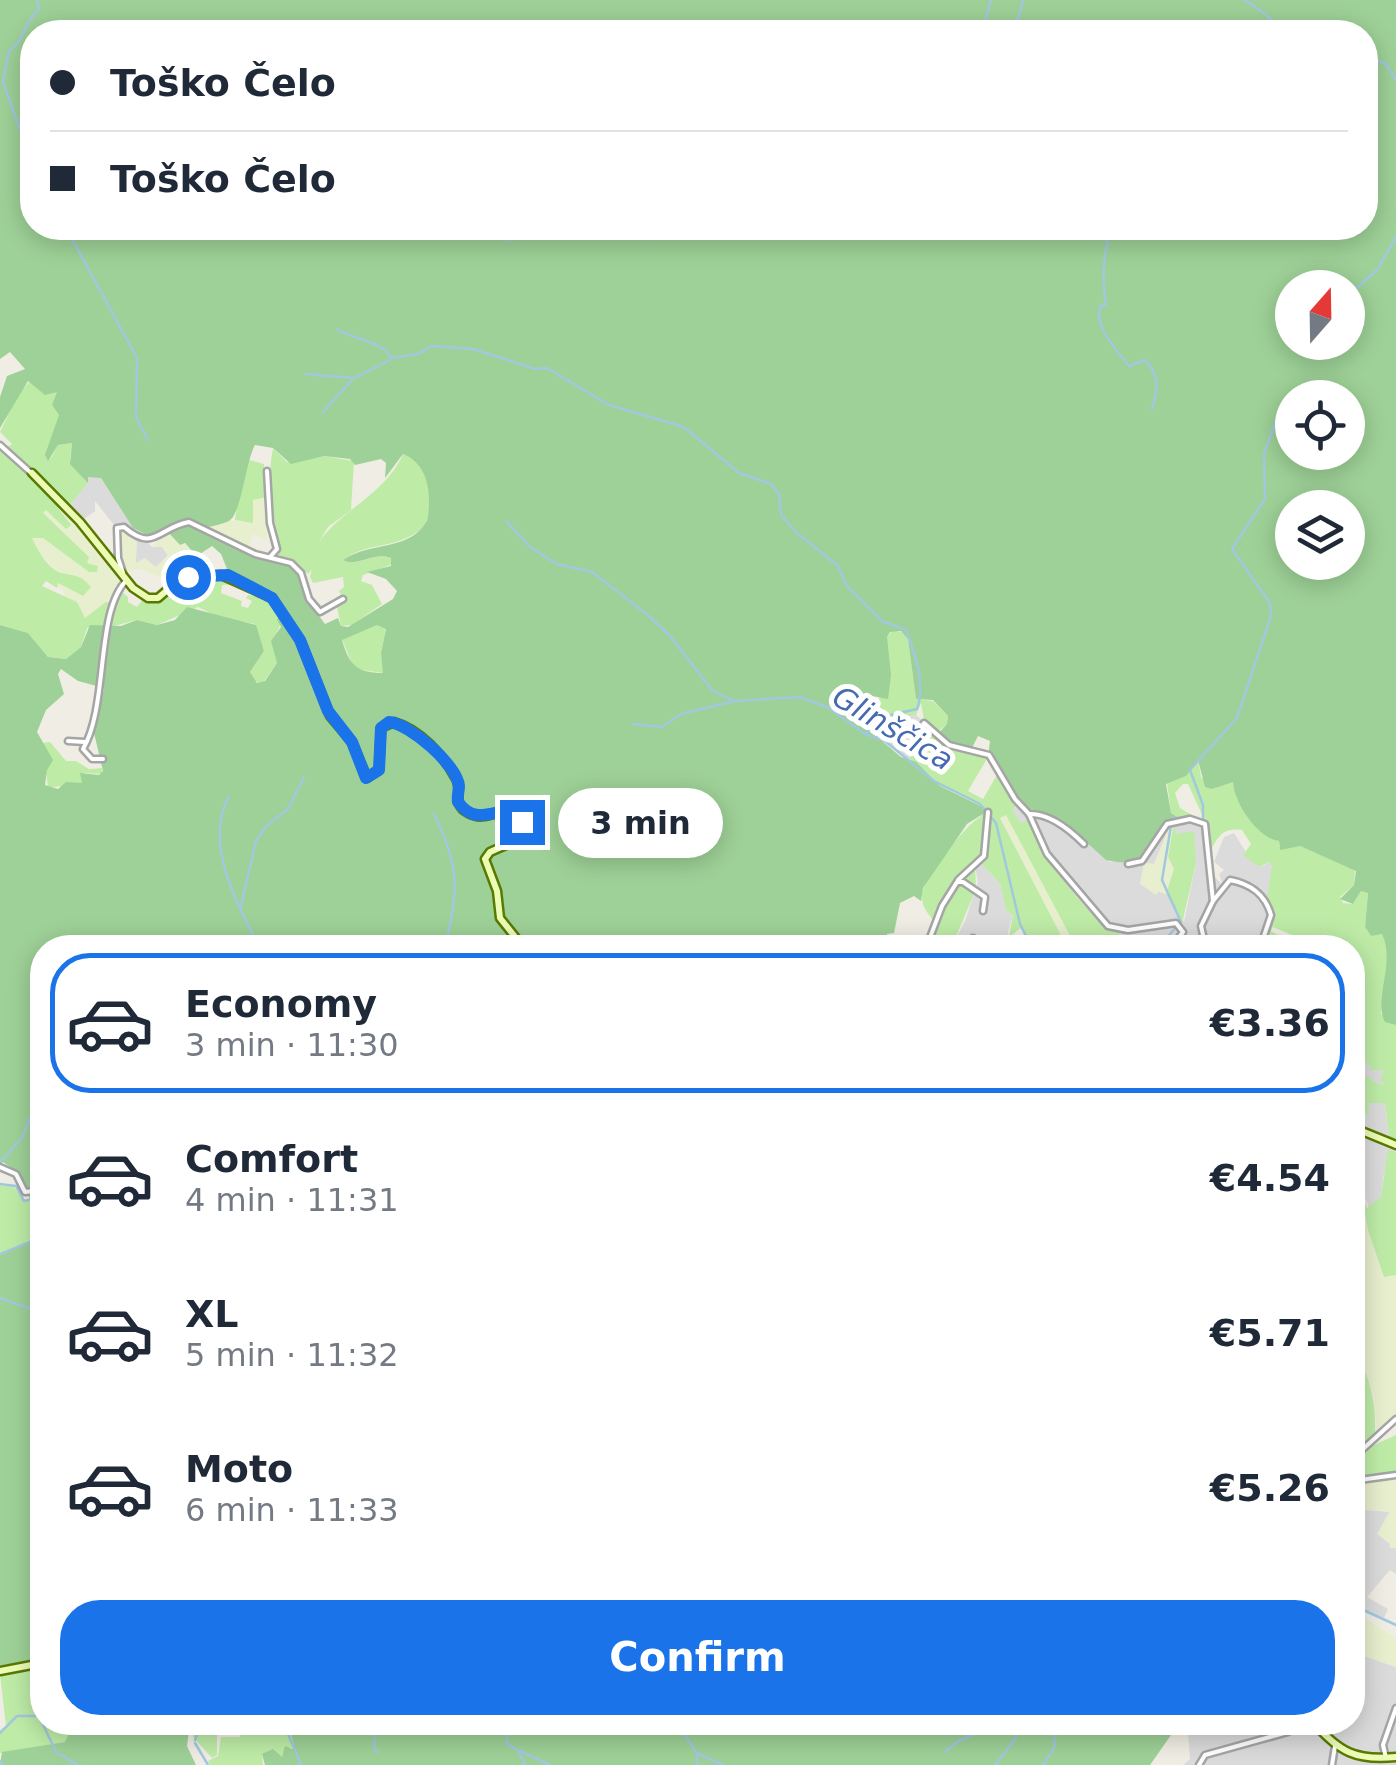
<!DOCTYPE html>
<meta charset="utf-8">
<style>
:root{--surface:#fff;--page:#f6f6f7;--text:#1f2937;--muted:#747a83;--line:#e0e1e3;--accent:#1a73e8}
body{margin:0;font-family:"DejaVu Sans",sans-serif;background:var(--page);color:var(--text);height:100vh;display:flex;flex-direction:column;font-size:38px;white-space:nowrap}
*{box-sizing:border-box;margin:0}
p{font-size:32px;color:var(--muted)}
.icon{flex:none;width:55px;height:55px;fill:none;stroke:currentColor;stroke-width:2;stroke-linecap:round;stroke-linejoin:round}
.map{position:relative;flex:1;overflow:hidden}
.drawer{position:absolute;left:30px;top:935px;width:1335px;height:800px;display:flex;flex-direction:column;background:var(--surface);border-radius:40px;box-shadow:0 5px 25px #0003}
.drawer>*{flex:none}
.banner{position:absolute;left:20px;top:20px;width:1358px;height:220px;border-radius:40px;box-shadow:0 5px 25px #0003;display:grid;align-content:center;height:220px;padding:0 30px;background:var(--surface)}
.needle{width:65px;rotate:20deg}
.tools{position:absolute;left:1275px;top:270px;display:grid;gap:20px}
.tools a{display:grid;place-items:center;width:90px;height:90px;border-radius:50%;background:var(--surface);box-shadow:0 5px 25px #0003;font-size:50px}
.end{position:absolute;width:45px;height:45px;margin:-22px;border:12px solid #1a73e8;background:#fff;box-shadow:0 0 0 5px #fff}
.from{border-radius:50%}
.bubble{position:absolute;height:70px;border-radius:35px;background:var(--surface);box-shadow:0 5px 25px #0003;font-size:32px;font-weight:700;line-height:70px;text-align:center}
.banner b{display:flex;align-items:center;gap:35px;height:95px;font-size:38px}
.banner b+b{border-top:2px solid var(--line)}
.banner i{width:25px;height:25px;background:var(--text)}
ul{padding:18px 0 0;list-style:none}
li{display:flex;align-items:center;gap:30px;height:140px;margin:0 20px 15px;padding:0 10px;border:5px solid transparent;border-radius:40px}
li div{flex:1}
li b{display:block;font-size:38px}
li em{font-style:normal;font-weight:700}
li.current{border-color:var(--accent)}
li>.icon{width:90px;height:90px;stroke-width:1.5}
.cta{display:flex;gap:20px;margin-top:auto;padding:20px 30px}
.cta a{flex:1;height:115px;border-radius:40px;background:var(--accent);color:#fff;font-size:40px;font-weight:700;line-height:115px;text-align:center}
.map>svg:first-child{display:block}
.residential{fill:#dcdbdb;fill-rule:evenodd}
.farmland{fill:#e7efce}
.grass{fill:#beeca7}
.forest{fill:#9ed197;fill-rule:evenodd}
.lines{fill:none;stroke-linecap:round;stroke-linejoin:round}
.stream{stroke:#a2c8df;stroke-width:2.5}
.street-casing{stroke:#a5a5a5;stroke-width:9}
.secondary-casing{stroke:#597a00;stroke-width:11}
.street{stroke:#fff;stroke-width:4}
.secondary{stroke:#edfcb5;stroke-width:6}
.route{stroke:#1a73e8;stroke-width:12}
.labels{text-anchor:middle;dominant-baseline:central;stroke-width:10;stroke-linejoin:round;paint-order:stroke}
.water-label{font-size:30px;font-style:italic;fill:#466bb2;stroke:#fff}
</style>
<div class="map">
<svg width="1396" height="1765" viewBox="0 0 1396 1765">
<rect width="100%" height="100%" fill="#f0eee4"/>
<g class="residential">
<path d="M96 475 101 478 133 528 152 547H162L168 555 156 567 135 563 137 539 118 530 95 501V511L81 521 68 507 88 483V477Z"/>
<path d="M893 715H916L928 725 909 759 869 732 876 723Z"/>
<path d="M1020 805 1071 828 1110 862 1144 857 1160 827 1172 820H1203L1209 871 1223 885 1219 874 1224 870 1214 862 1224 837 1234 833 1251 860 1260 867 1270 862 1274 869 1272 916 1261 947H1164L1169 939 1156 947H1120L1114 942 1122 932 1106 926 1062 876 1041 848 1029 820 1021 824 1011 810ZM1167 833 1181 834 1196 863 1184 922 1166 894 1158 891 1155 894 1141 884 1145 867 1154 864Z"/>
<path d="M981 863 1000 884 1006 910 1013 915 1008 932 1009 947 945 948 952 946 965 921 978 882 975 866Z"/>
<path d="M1361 1029 1369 1063 1384 1070 1385 1083 1359 1101 1365 1104 1363 1113 1367 1115 1369 1103H1385L1389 1138 1396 1142V1159L1395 1152 1384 1174 1381 1197 1369 1208 1361 1188 1365 1133 1360 1131 1358 1155 1353 1157 1352 1067 1361 1063Z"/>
<path d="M1352 1509 1391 1512 1377 1534 1396 1548V1574L1390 1570 1367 1597 1388 1609 1384 1618 1359 1607 1353 1594Z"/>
<path d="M1353 1652 1396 1667V1765H1183L1190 1759 1188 1732 1230 1723 1352 1722Z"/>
</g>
<g class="farmland">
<path d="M267 497 271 530 266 534 268 541 253 534 249 546 265 551 264 556 205 528 230 520 242 522 253 499Z"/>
<path d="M62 504 95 541 93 547 100 548 111 560 107 563 120 583 113 588 118 589 112 603 108 601 88 617H83L72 600 63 597 65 592 55 585 58 583 83 596 87 582 54 569 31 542 32 538H43L89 572 98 566 87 563 88 556 42 513 46 509 70 525 58 508Z"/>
<path d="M120 529 137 539 136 563 145 558 156 567 168 556 162 547H152L167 531 180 545 187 544 192 554H177L181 557V566L160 577 139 569 126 572 119 559Z"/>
<path d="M1006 814 1024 844 1076 947H1067L1000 818Z"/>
<path d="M1174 823 1168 857 1174 869 1172 879 1166 894 1159 891 1156 895 1140 884 1144 862 1154 864 1166 838 1164 830Z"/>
<path d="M1352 1157H1356L1357 1187 1361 1188 1364 1212 1380 1266 1385 1277 1396 1275V1417L1377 1432 1374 1397 1363 1364 1353 1351Z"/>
<path d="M1396 1476V1548H1390L1389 1541 1377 1534 1390 1511 1353 1509V1482Z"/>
<path d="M1352 1610 1396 1638V1667L1353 1652Z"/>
</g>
<g class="grass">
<path d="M31 380 58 392 52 405 59 415 50 460 58 445 72 443 70 459 88 483 68 507 6 448 12 444 0 432 17 396Z"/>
<path d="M0 447 62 504 58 508 71 525 66 529 46 510 43 513 89 557 87 563 98 566 97 572H89L43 538H32C37 549 48 570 62 573 75 576 81 575 91 587L83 596 58 583 57 588 46 581 42 586 77 602 85 618 106 602 112 603 108 627 87 628 81 647 66 659 48 657 28 633 0 625Z"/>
<path d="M273 448 287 462 324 456 354 461 351 510 328 527 318 543C343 508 385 495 403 454 430 463 434 502 425 526 397 551 370 540 343 560 357 568 375 551 392 558L393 564 363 575 361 581 372 585 382 604 352 625 341 626 337 607 344 601 339 591 344 587 343 577 313 583 310 577 317 544 314 567 308 574 292 562 275 557 281 550C270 515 266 485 273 448Z"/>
<path d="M249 460 264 464 267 497 253 500V523L235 520C237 503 243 480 249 460Z"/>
<path d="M226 577 253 593 232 584 222 585 221 593 242 601 241 606 248 608 252 601 246 598 248 595C273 597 291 613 274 637L277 663 262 684 253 680 250 672 264 651 255 624 218 617 198 607 157 625 137 620 110 627 120 590 128 597V602L137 607 143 599 156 602 183 580Z"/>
<path d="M377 625 386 628 381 653 384 673 354 669 342 639Z"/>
<path d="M892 631 904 632 908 639 916 699 933 701 948 716 947 724 934 735C954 755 970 747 988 757L968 791 983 799 998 773 1018 805 1012 810 1021 823 1029 819C1043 852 1087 924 1122 932L1107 947H1076L1006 815 1000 818 1067 947H1033L1021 928 1009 937 1013 915 1006 910 1000 884 981 863 975 866 976 887 959 878 949 890 935 921C927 914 921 905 922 894 924 879 967 823 980 817L983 805 940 786 909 759 923 727 932 731 924 720 921 703 916 715 885 717 865 730 842 708 852 692 879 700 887 637Z"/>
<path d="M50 742 66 761H76L89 769 102 768V774L82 773V783L48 788 43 743Z"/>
<path d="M1198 760 1201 777 1212 789 1233 781C1235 802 1258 835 1279 841V847L1300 846 1355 870 1354 885 1340 897 1343 903 1353 904 1361 891 1368 892 1365 927 1371 936 1382 933C1396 958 1383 988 1381 1014L1396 1025V1142L1389 1138 1385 1103H1369L1368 1115 1363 1114 1365 1104 1355 1102 1353 1097 1360 1079 1367 1076 1379 1085 1385 1084 1380 1081 1384 1070H1370L1369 1063H1364L1363 1030 1361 1063 1353 1067 1352 948 1321 947 1273 927 1271 931 1299 947H1261L1272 916 1267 899 1272 866 1269 862 1259 867 1243 855 1251 844 1242 830C1219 827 1217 841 1208 855L1205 821 1188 784H1183L1175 793 1180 808 1197 818 1180 819 1171 813 1167 782 1181 778Z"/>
<path d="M1174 823 1176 834 1194 831 1196 863 1182 924 1166 894 1174 869 1168 857Z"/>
<path d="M959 883 974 894 952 946 928 948 940 914Z"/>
<path d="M1388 1150 1396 1152V1275L1384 1277 1368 1230 1361 1190 1367 1208 1381 1197Z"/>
<path d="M0 1185 13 1186 25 1201 42 1196V1238L0 1254Z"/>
<path d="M1353 1353C1371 1372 1376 1407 1375 1433L1353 1457Z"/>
<path d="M1396 1435V1474L1361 1478V1468L1353 1463 1371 1441 1374 1445Z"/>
<path d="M42 1665V1722L74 1723 66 1742 0 1753V1730L6 1726 0 1674Z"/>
<path d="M192 1723H288L294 1746 282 1757 262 1754 263 1765H210L208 1761 218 1756 221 1737H240L241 1725 225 1729 223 1725 217 1726V1755L212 1758 193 1737Z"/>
</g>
<g class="forest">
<path d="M0 0H1396V1025L1385 1022C1373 1000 1396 962 1382 934L1371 936 1365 927 1368 893 1361 891 1353 904 1340 899 1354 885 1356 871 1300 846 1280 850 1279 841C1257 838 1234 802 1233 782L1212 789 1205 787 1198 760 1186 776 1166 784 1171 813 1180 819 1160 827C1145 855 1142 868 1106 860L1071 828 1040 811 1024 808 988 757 990 741 978 736 969 754 949 748 935 737 947 724 948 716 933 700 916 699 908 639 901 631 890 632 887 637 891 675 888 699 852 692 845 698 842 708 857 725 868 729 901 757 916 762 940 786 989 810 967 824 923 888 921 901 914 896 900 903 894 933 887 934 885 940 889 947H526L502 916 487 858C504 848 527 836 522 812 495 799 484 832 459 799L461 786 432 744 395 720 380 725 379 759 369 776 331 713 312 663 274 597 229 574 221 554 212 546 194 558 177 557 192 551 185 543 180 545 167 531 189 523 296 569 308 601 325 624 338 618 341 626 348 627 393 599 397 591 386 579 367 572 391 566V558C375 551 356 568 343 560 370 541 409 552 427 521 432 496 429 464 403 454L385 478 386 463 381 459 355 465 350 459 324 456 291 464 273 448 255 445C245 463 242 513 229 521 223 524 212 526 205 528 184 516 172 525 153 538L133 528 101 478 88 477V483L70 464 72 443 58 445 48 461 45 455 59 415 52 405 57 392 45 395 28 381 0 428V397L7 376 25 369 10 352 0 359ZM32 32H1365V228H32ZM1292 288H1348V342H1292ZM1292 398H1348V452H1292ZM1292 508H1348V562H1292ZM377 625 386 629 381 653 383 673C357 673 349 665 342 640Z"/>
<path d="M187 607 256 625 264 651 250 672 257 683 265 681 277 663 271 641 281 627 277 620 281 612 298 642 322 704 352 747 360 773 367 781 380 771C384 756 380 742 384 728L394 725C421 732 460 771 454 799 471 830 491 812 517 813L521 817C513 837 503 844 485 852L483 857 496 906 521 947 305 948 294 938 284 948H42V1196L30 1200 20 1174 3 1162 0 1165V625L28 633 48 657 66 659 81 647 90 625 121 626 137 620 157 625 175 620ZM61 669 78 681 104 688 94 733 103 771 99 775 80 773 82 783 66 782 58 789 45 785 47 770 53 760 37 732 46 710 64 694 58 674Z"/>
<path d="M42 1238V1661L0 1670V1254Z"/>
<path d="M288 1722H1167L1171 1735 1150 1765H265L262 1754 273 1749 282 1757 285 1746 292 1749 294 1746Z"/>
<path d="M74 1723H190L187 1746 196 1765H0L2 1752 65 1742Z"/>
</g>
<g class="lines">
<g class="stream">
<path d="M1244 0C1262 8 1278 30 1296 32"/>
<path d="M982 32 991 0"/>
<path d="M1022 32 1011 24 1019 17 1023 0"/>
<path d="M1365 56 1386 64 1396 80"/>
<path d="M32 163 3 82 9 51C25 41 24 21 39 10L37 0"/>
<path d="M66 228 137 358 136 417 148 440"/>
<path d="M476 228 507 240 545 235 585 237 598 232 653 239 717 228"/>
<path d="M1094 228 1099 237 1108 242C1102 262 1103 285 1106 305H1101C1093 328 1116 348 1129 366L1145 360C1160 375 1158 390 1152 409"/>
<path d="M1355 290 1377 270 1396 237"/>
<path d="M337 329C356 341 378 339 392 358L418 354 432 346 473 349 535 369 547 368 609 405 684 427 739 473 771 484 779 494 781 515 797 533 838 566 847 586 882 621 906 630C915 654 926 684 917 709L886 716 865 734"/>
<path d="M306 374 354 378 390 360"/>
<path d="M323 412 352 380"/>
<path d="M506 521 531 548 557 564 592 572 649 616 670 636 712 690 734 701"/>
<path d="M633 724 662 727 681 714 735 701 800 697 829 708 865 734 885 741 934 781 980 804 996 823 1020 924 1032 948"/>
<path d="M229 796C203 843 237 904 260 948"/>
<path d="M434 814C461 869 458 889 445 948"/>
<path d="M1172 818H1196"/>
<path d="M1203 818V805L1190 770 1237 718 1271 616 1270 603 1232 549 1265 499 1264 454 1275 423 1286 410"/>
<path d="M1171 826 1162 880 1181 922"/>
<path d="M241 906 256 841 266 826 288 809 304 777"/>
<path d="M1158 948 1177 926"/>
<path d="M0 1162 22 1138 42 1088"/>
<path d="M0 1184 16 1186 24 1201 42 1197"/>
<path d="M0 1254 42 1237"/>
<path d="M0 1298 42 1313"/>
<path d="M1352 1530V1540"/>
<path d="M1352 1598 1359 1608 1396 1625"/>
<path d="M39 1716 56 1752 78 1765"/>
<path d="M283 1722 301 1765"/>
<path d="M375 1722 374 1749 378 1753"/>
<path d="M506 1722 507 1744 518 1750 525 1765"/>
<path d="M668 1722H672"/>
<path d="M676 1722 697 1753 723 1765"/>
<path d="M793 1722 813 1730 829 1729"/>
<path d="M1282 1722 1287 1725"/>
<path d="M0 1733 17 1716H42"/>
<path d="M195 1740 202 1722"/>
<path d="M195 1743 208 1765"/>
<path d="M520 1751 550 1765"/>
<path d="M945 1752 957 1742 1000 1722"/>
<path d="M0 1761 3 1765"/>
<path d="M697 1765V1753"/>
<path d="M995 1765 1016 1738V1722"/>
<path d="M1043 1765 1054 1748 1056 1722"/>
</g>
<g class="street-casing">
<g id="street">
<path d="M0 445 30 472"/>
<path d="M267 471 270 523 277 549 270 557"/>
<path d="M123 573 118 558 117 528 124 527C154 553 159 527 189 522L255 554 291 563 301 573 309 599 320 612 343 599"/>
<path d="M924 723 949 745 989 755 1015 799 1029 814 1047 854 1108 926 1128 930 1176 923 1183 932 1171 948"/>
<path d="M68 741 85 742"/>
<path d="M103 759H92L83 749C109 705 95 610 127 580"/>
<path d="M1029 814C1049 813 1070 830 1084 844"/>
<path d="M1128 864 1142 861 1167 824 1190 819 1205 824 1213 901 1201 926 1206 948"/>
<path d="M958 880 984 856 988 812"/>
<path d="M1213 901 1230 880C1251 884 1265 894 1271 915L1260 948"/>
<path d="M973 938 974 944 982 948"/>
<path d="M926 948 942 906 957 882H963L985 897 983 911"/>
<path d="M0 1167 16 1174 25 1192 42 1190"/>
<path d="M1352 1459 1396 1419"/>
<path d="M1352 1481 1396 1475"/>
<path d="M1352 1515 1357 1546 1352 1561"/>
<path d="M1352 1693 1355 1695"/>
<path d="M1386 1758 1383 1745 1396 1708"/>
<path d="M1199 1765 1205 1755 1288 1732 1298 1722"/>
<path d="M1332 1765 1335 1746"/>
</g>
</g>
<g class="secondary-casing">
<g id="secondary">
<path d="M32 473 80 522 133 588 148 598H158L180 579 221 575 272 598 300 640 330 716 352 742 367 778 379 770 381 728 394 722C420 729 444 756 456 779 463 792 451 804 468 813 487 824 502 804 520 813L522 822 508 844 490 852 485 859 497 891 500 918 524 948"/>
<path d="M1352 1127 1396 1145"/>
<path d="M0 1671 42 1663"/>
<path d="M1313 1722C1339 1752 1356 1761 1396 1757"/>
</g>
</g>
<use href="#street" class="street"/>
<use href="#secondary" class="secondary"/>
</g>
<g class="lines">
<path class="route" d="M188 577 228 575 272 598 300 640 328 711 352 742 366 778 379 770 381 728 389 722C410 724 457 765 459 786 459 791 457 796 458 802 475 825 490 811 514 810L522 816V822"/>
</g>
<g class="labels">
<g class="water-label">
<text transform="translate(893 728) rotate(31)">Glinščica</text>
</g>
</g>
</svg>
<div class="tools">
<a><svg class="needle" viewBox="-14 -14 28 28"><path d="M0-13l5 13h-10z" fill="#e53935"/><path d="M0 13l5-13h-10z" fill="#747a83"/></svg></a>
<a><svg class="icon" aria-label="locate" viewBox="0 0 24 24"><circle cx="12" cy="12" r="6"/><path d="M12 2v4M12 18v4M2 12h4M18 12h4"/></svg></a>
<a><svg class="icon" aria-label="layers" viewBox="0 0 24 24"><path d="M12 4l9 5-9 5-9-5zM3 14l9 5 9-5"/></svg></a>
</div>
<i class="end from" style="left:188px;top:577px"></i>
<i class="end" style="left:522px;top:822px"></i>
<div class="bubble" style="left:558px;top:788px;width:165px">3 min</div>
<div class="banner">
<b><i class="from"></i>Toško Čelo</b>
<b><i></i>Toško Čelo</b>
</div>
<section class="drawer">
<ul>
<li class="current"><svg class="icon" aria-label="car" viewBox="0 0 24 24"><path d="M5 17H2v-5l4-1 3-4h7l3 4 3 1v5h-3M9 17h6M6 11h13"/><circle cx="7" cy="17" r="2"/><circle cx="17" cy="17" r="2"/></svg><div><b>Economy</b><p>3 min · 11:30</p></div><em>€3.36</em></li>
<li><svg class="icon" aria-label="car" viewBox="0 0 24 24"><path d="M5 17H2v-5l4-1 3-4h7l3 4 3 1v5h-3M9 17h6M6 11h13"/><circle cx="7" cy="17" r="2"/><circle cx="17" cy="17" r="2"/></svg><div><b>Comfort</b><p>4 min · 11:31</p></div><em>€4.54</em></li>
<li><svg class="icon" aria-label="car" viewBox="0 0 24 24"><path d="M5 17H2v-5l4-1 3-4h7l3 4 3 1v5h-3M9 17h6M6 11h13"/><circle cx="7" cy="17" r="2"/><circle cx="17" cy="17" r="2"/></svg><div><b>XL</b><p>5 min · 11:32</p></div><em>€5.71</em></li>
<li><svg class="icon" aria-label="car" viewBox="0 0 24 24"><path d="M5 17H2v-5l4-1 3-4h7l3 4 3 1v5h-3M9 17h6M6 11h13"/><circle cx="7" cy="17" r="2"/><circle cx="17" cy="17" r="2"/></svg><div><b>Moto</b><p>6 min · 11:33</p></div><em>€5.26</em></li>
</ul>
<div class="cta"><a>Confirm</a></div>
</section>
</div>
